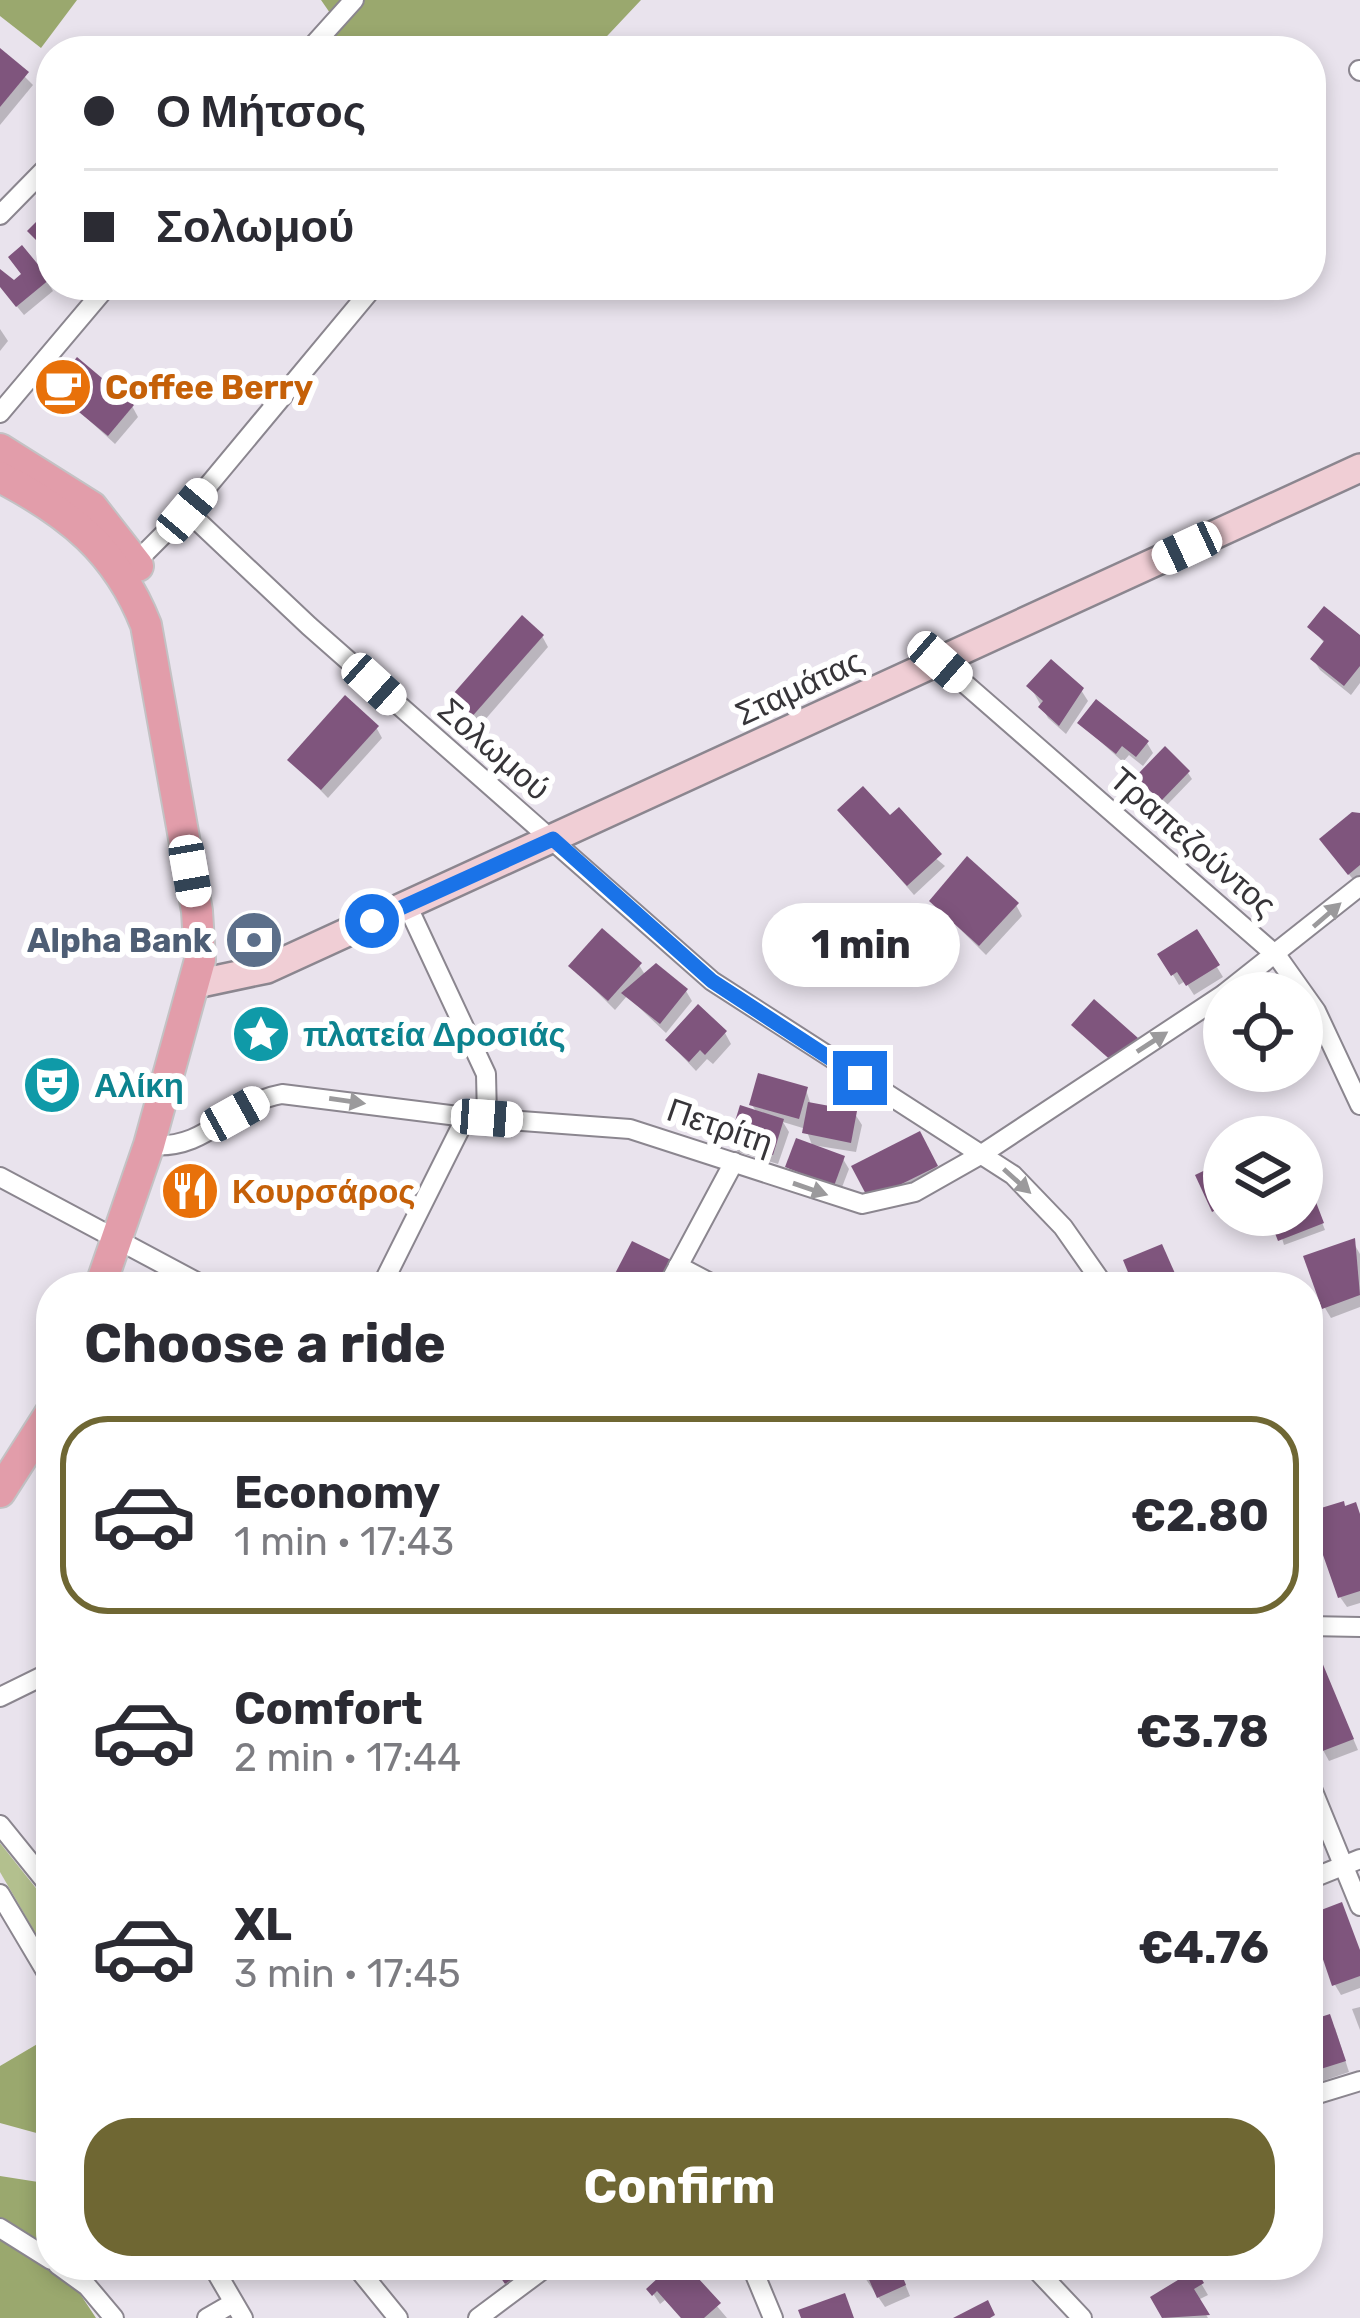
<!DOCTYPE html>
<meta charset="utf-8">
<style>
:root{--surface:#fff;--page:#f2f2f3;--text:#2b2b33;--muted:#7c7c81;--line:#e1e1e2;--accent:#6f6733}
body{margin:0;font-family:Rubik,sans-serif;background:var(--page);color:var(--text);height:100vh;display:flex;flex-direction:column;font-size:45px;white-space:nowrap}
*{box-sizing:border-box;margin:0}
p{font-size:39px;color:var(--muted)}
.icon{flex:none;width:66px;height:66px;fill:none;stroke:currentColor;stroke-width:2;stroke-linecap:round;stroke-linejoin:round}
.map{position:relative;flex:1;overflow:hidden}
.sheet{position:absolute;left:36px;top:1272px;width:1287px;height:1008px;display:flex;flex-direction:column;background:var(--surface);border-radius:48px;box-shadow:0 6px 18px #0003}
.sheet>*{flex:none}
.guide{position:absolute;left:36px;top:36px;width:1290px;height:264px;border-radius:48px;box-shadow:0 6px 18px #0003;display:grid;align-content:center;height:264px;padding:0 48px;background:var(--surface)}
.buttons{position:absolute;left:1203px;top:972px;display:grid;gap:24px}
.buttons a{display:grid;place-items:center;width:120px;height:120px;border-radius:50%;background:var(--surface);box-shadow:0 6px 18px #0003;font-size:60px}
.end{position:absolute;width:54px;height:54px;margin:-27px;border:15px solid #1a73e8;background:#fff;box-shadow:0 0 0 6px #fff}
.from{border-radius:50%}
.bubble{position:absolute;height:84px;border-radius:42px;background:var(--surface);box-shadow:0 6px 18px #0003;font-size:39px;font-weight:700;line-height:84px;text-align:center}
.car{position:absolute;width:36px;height:72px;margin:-36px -18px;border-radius:15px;box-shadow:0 0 9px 3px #0007;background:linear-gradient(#fff 24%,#345 0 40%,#fff 0 76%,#345 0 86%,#fff 0)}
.guide b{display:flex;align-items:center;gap:42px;height:114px;font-size:45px}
.guide b+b{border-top:3px solid var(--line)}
.guide i{width:30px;height:30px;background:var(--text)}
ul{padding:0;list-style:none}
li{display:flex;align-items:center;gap:36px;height:198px;margin:0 24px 18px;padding:0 24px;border:6px solid transparent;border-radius:48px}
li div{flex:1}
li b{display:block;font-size:45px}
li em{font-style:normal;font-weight:700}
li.on{border-color:var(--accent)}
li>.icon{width:108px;height:108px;stroke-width:1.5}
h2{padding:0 48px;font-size:54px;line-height:144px}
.button{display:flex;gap:24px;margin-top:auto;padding:24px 48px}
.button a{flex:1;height:138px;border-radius:48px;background:var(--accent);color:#fff;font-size:48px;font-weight:700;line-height:138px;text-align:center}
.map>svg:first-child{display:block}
.green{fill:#b3c08e}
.forest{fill:#9aa86e}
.shadow{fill:#0003}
.building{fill:#7f557d}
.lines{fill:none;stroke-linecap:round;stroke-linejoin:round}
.street-casing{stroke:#8b868f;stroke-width:22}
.secondary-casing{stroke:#8b868f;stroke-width:32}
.primary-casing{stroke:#c3c2c4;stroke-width:34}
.street{stroke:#fff;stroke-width:18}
.secondary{stroke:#f0ced5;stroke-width:27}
.primary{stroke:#e29daa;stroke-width:30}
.oneway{fill:#9b9a9c}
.route{stroke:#1a73e8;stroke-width:15}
.labels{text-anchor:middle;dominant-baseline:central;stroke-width:12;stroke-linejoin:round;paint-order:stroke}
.food-label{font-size:33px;font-weight:bold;fill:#c56008;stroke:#fff;text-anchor:start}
.street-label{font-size:33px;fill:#373539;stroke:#fff}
.service-label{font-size:33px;font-weight:bold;fill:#4e5e75;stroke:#fff;text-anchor:end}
.culture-label{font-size:33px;font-weight:bold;fill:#0d838f;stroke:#fff;text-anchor:start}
</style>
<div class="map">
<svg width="1360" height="2318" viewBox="0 0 1360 2318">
<rect width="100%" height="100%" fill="#e9e3ed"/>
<path class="green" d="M0 1843 51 1907V1960L0 1872Z"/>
<g class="forest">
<path d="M0 0H77L41 48 0 16Z"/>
<path d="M321 0H641L593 51H317L339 26Z"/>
<path d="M51 2036V2137L0 2123V2066Z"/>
<path d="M0 2176 51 2184V2265H61L96 2318H0Z"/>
</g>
<g class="shadow">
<path d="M0 52 33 85 0 125Z"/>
<path d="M2 271 14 284 47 281 53 291 24 315 0 286Z"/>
<path d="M0 329 8 341 0 351Z"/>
<path d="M55 389 132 406 138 417 115 444Z"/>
<path d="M1311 627 1360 639V683L1351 695 1320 670 1313 659 1325 644Z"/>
<path d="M542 636 548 647 477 729 457 712 451 701Z"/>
<path d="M1030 686 1081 690 1088 701 1066 734 1048 718Z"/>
<path d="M1080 723 1147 743 1153 753 1143 766 1129 755 1123 762Z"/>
<path d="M376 727 382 738 328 798 291 760Z"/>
<path d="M1188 773 1192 779 1166 806 1143 784Z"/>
<path d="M841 810 890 820 945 866 914 895Z"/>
<path d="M1360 817V880L1356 883 1329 850Z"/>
<path d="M933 902 1016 905 1022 916 986 955Z"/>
<path d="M1196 933 1223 977 1194 995 1185 981 1179 985 1161 955Z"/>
<path d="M639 965 647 978 686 991 692 1001 666 1033 627 996 615 1010 572 967Z"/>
<path d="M725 1033 731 1044 713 1064 707 1059 696 1071 668 1041Z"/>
<path d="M806 1090 811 1105 855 1114 862 1125 856 1152 812 1145 806 1129 783 1122 789 1132 778 1164 738 1152 732 1141 758 1114 752 1105Z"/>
<path d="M919 1135 941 1177 877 1209Z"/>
<path d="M843 1159 849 1169 839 1195 794 1177 788 1167Z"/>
<path d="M1219 1167 1224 1176V1214L1219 1216 1199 1176Z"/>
<path d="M1302 1204 1316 1207 1325 1230 1284 1245 1275 1215H1302Z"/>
<path d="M1353 1242 1360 1254V1307L1331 1318 1325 1308Z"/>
<path d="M1360 1514V1603L1347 1607 1340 1597Z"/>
<path d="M1308 1571 1319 1597 1308 1602Z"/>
<path d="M1308 1663 1324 1670 1358 1750 1329 1761 1323 1750 1308 1712Z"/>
<path d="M1360 1952V1988L1341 1995 1335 1985Z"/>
<path d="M1308 1981 1319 2009 1308 2014Z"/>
<path d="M1360 2007V2030L1352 2009Z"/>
<path d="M1308 2024 1335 2028 1349 2072 1308 2086Z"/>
<path d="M677 2265H682L727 2318H681L665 2300 660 2304 650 2289Z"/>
<path d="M856 2265H897L910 2296 885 2307Z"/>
<path d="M1195 2273 1208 2295 1198 2300 1208 2318H1165L1154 2298Z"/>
</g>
<g class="building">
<path d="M0 48 29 72 0 107Z"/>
<path d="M47 211 51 215V255L27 231Z"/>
<path d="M22 245 50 279 16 307 0 287V269L14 280 21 274 8 257Z"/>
<path d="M77 357 134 405 108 436 51 389Z"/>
<path d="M1324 606 1360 635V666L1344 686 1310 659 1324 641 1307 627Z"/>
<path d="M522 615 544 635 469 720 447 701Z"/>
<path d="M1051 659 1084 688 1059 726 1038 707 1043 701 1026 686Z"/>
<path d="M345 695 379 726 321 790 287 760Z"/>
<path d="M1096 699 1149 741 1136 757 1122 746 1116 754 1077 723Z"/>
<path d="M1165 746 1190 771 1161 801 1135 777Z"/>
<path d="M863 786 890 815 899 807 942 854 907 886 837 810Z"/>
<path d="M1352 812 1360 813V865L1348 875 1319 839Z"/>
<path d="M967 856 1019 903 979 946 929 901Z"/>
<path d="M602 928 642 963 608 1001 568 966Z"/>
<path d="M1197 929 1220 965 1186 986 1177 972 1171 976 1157 954Z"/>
<path d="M656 963 688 989 660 1024 621 993Z"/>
<path d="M1094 999 1138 1038 1115 1064 1071 1025Z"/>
<path d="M698 1004 727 1031 705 1055 700 1050 689 1062 665 1040Z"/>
<path d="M758 1073 808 1087 799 1119 749 1105Z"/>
<path d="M808 1102 857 1111 851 1143 802 1133Z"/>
<path d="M740 1105 784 1119 773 1155 729 1141Z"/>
<path d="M920 1131 938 1166 869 1200 851 1166Z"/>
<path d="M796 1138 845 1156 834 1186 785 1167Z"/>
<path d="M1220 1163 1224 1206 1212 1212 1195 1175Z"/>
<path d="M1314 1197 1324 1223 1278 1241 1268 1215H1302V1201Z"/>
<path d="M1355 1238 1360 1295 1322 1309 1303 1256Z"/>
<path d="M632 1241 671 1260 657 1287H608Z"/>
<path d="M1162 1244 1181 1287H1134L1123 1260Z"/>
<path d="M1344 1501 1345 1506 1356 1502 1360 1514V1591L1338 1598 1308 1512Z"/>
<path d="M1319 1655 1354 1739 1320 1752 1308 1720V1660Z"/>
<path d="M1342 1902 1360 1950V1976L1332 1986 1308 1915Z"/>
<path d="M1330 2014 1346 2061 1308 2073V2021Z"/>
<path d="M492 2265H535L505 2284Z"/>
<path d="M672 2265H686L721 2303 704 2318H681L657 2291 652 2296 646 2289Z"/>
<path d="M853 2265H898L906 2285 877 2298 867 2275 859 2278Z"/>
<path d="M1196 2269 1204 2283 1194 2289 1210 2315 1162 2318 1150 2297Z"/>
<path d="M845 2293 854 2318H801L798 2310Z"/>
<path d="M988 2300 995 2315 990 2318H953Z"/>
</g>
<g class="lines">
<g class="street-casing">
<g id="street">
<path d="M308 51 354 0"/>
<path d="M1359 70 1360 71"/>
<path d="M0 215 51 163"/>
<path d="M0 413 108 285"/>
<path d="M187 511 309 626 712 981 1013 1175 1063 1227 1105 1287"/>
<path d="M131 567 187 511 375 285"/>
<path d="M940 662 1277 956 1316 1011 1360 1105"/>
<path d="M407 905 486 1074 487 1118"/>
<path d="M1225 993 1360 886"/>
<path d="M149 1145C208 1151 229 1103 282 1094L466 1117 630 1129 862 1204 915 1192 982 1154 1224 994"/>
<path d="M0 1177 206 1287"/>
<path d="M678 1266 718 1287"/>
<path d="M381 1287 466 1117"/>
<path d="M667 1287 734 1162"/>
<path d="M1308 1626 1360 1627"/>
<path d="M0 1697 51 1672"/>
<path d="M1308 1779 1360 1906"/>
<path d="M0 1825 51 1888"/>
<path d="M1308 1880 1360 1859"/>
<path d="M0 1894 51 1980"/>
<path d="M1308 2097 1360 2081"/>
<path d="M0 2228 51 2260"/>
<path d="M58 2265 87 2286 114 2318"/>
<path d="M212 2265 243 2318"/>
<path d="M355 2265 398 2318"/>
<path d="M751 2265 773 2318"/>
<path d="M1032 2265 1082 2318"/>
<path d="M207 2318 233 2303"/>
<path d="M478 2318 549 2265"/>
</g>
</g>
<g class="secondary-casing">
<path id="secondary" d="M196 984 267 969 1360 468"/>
</g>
<g class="primary-casing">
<g id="primary">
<path d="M0 449 92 507 138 566"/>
<path d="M0 477C69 513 117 551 146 625L197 911 200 960 149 1145 100 1287"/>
<path d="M0 1492 51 1412"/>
</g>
</g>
<use href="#street" class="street"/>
<use href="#secondary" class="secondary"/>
<use href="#primary" class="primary"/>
</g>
<defs><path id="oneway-solid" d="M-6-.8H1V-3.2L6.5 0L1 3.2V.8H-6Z" transform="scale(3)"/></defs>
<g class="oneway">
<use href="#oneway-solid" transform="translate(1327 915) rotate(-41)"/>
<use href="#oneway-solid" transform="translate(1152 1042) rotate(-33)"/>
<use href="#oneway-solid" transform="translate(347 1101) rotate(8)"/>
<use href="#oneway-solid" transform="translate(1017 1181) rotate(42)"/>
<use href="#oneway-solid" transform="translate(810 1189) rotate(19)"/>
</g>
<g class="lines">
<path class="route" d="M372 921 553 839 712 981 860 1078"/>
</g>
<defs>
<g id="cafe-disc" transform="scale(3)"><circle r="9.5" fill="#e8710a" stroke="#fff"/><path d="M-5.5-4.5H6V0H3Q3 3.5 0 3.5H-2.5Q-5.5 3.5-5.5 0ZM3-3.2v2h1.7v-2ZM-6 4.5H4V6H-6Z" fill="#fff"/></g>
<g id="bank-disc" transform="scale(3)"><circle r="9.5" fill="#5c6f8a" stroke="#fff"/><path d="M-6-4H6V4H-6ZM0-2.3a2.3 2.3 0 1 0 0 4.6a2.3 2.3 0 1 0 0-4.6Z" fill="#fff"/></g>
<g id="sight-disc" transform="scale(3)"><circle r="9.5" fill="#0f9aa8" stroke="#fff"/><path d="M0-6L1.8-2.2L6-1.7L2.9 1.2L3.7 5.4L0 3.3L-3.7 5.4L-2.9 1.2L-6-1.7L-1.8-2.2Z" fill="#fff"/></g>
<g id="theatre-disc" transform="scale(3)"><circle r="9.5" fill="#0f9aa8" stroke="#fff"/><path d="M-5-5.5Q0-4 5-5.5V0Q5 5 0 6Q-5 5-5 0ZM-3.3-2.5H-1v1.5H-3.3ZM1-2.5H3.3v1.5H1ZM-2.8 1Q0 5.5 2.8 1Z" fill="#fff"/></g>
<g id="restaurant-disc" transform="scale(3)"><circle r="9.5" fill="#e8710a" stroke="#fff"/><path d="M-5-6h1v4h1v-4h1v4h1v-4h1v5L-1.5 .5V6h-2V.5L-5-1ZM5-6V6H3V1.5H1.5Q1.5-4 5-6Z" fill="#fff"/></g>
</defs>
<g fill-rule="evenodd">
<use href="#cafe-disc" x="63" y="387"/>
<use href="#bank-disc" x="254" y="940"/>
<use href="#sight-disc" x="261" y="1034"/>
<use href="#theatre-disc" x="52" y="1085"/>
<use href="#restaurant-disc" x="190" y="1191"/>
</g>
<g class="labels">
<g class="food-label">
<text x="105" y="387">Coffee Berry</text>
<text x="232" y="1191">Κουρσάρος</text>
</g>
<g class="street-label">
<text transform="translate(799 687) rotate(-25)">Σταμάτας</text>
<text transform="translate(494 749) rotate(41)">Σολωμού</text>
<text transform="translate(1193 842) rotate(41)">Τραπεζούντος</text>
<text transform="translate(720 1126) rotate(19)">Πετρίτη</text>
</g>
<g class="service-label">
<text x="212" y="940">Alpha Bank</text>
</g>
<g class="culture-label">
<text x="303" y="1034">πλατεία Δροσιάς</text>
<text x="94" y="1085">Αλίκη</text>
</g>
</g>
</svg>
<div class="buttons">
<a><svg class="icon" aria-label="locate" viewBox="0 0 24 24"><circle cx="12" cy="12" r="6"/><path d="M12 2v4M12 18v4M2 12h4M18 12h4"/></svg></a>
<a><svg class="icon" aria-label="layers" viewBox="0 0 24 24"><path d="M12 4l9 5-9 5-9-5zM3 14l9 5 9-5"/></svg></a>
</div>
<i class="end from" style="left:372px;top:921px"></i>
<i class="end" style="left:860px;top:1078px"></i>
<div class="bubble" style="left:762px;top:903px;width:198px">1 min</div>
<i class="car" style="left:187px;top:511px;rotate:40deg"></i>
<i class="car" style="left:1187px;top:548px;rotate:245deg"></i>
<i class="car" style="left:940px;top:662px;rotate:131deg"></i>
<i class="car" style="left:374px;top:684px;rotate:132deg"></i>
<i class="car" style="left:190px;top:871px;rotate:170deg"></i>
<i class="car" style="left:235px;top:1114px;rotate:61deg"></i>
<i class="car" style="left:487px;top:1118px;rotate:94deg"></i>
<div class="guide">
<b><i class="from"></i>Ο Μήτσος</b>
<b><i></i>Σολωμού</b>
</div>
<section class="sheet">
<h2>Choose a ride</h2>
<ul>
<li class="on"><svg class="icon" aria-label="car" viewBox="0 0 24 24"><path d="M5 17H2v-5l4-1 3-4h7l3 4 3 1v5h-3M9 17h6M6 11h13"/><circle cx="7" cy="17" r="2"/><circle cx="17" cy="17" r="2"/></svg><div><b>Economy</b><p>1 min · 17:43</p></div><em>€2.80</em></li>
<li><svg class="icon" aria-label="car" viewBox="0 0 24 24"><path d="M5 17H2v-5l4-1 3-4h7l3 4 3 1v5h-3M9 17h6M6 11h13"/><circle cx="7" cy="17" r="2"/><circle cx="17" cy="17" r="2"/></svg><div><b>Comfort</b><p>2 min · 17:44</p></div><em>€3.78</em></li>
<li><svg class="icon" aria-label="car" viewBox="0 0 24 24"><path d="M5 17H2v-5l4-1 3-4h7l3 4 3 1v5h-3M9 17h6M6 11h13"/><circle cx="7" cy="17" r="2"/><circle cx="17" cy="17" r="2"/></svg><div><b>XL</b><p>3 min · 17:45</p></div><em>€4.76</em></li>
</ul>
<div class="button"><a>Confirm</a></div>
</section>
</div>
